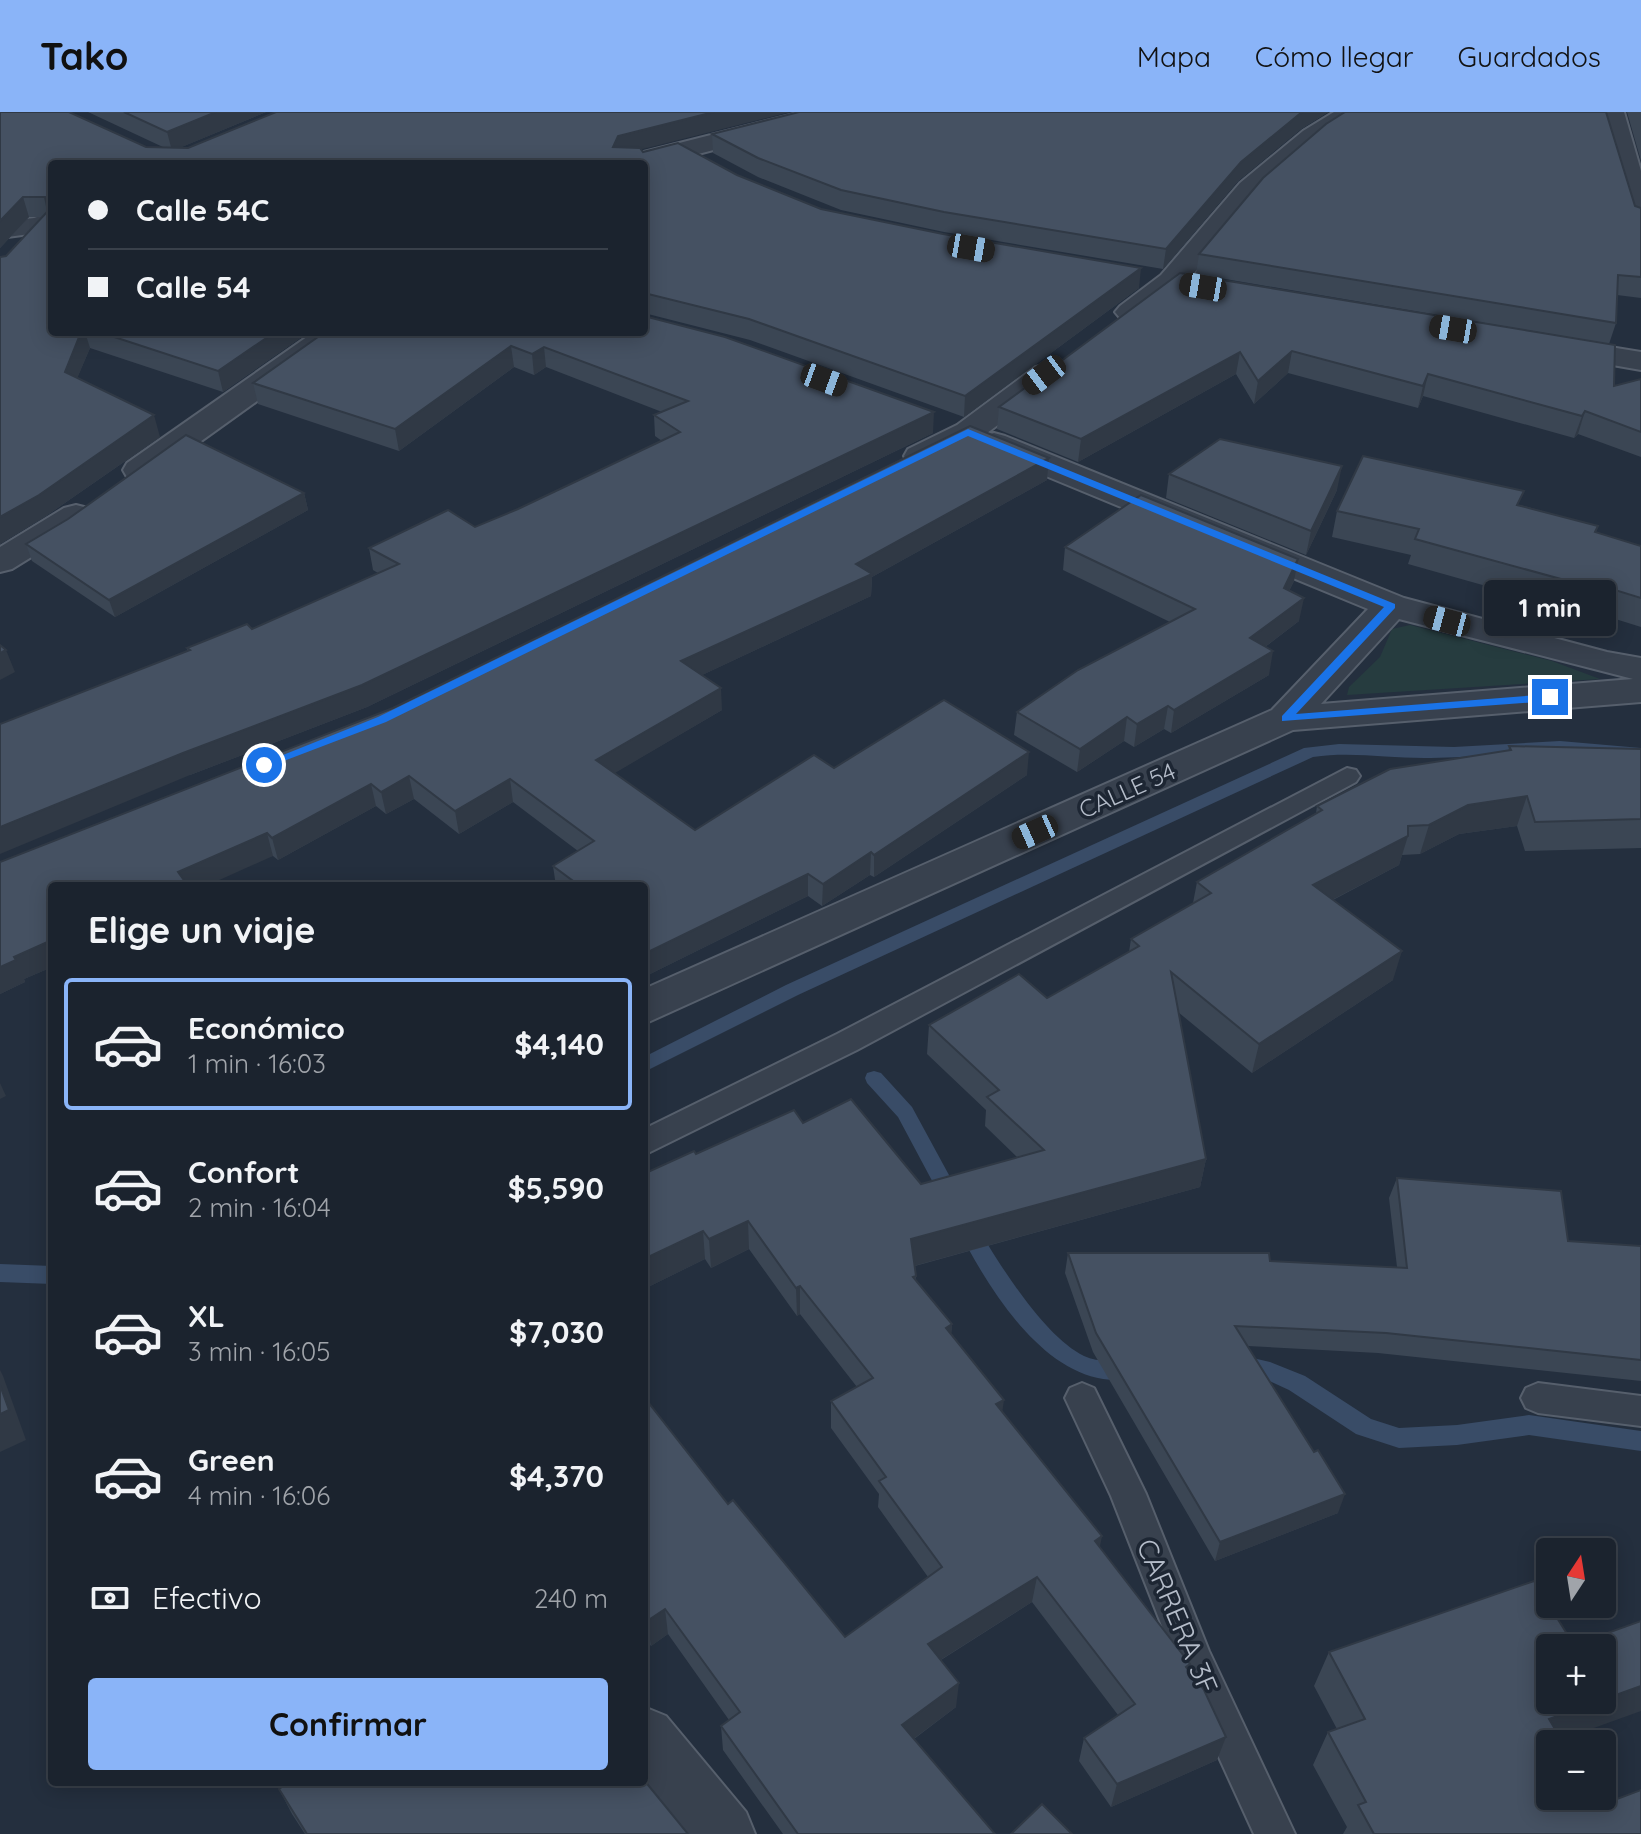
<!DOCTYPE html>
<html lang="es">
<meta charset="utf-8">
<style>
:root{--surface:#1b232e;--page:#282f3a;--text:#f1f3f6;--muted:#a0a4aa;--line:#39404a;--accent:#8ab4f8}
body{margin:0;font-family:Quicksand,sans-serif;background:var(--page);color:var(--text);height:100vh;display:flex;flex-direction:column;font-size:30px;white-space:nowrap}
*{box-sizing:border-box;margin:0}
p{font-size:26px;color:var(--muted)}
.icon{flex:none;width:44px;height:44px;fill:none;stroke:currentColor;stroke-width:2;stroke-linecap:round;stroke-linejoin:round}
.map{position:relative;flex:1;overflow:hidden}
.details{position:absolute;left:48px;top:770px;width:600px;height:904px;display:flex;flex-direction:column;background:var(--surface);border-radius:8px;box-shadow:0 4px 20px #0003,0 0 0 2px var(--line)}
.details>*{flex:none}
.guide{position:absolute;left:48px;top:48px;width:600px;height:176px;border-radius:8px;box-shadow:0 4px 20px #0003,0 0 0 2px var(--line);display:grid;align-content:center;height:176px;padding:0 40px;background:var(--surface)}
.needle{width:52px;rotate:12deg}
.buttons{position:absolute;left:1536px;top:1426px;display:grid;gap:16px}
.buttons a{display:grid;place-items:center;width:80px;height:80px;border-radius:8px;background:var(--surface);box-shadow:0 4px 20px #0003,0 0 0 2px var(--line);font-size:40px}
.end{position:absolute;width:36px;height:36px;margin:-18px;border:10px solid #1a73e8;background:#fff;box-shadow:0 0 0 4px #fff}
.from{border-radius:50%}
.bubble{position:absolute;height:56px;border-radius:8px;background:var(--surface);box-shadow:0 4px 20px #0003,0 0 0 2px var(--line);font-size:26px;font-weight:700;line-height:56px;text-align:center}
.car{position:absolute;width:24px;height:48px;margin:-24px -12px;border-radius:10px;box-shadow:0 0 6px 2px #0007;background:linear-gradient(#222 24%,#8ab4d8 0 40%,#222 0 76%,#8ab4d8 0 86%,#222 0)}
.guide b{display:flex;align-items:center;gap:28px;height:76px;font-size:30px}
.guide b+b{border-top:2px solid var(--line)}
.guide i{width:20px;height:20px;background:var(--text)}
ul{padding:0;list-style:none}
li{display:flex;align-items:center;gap:24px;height:132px;margin:0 16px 12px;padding:0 24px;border:4px solid transparent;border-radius:8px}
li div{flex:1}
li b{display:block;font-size:30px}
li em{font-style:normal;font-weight:700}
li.current{border-color:var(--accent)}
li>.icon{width:72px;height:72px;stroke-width:1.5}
h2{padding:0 40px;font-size:36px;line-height:96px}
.pay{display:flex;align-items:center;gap:20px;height:88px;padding:0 40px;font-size:30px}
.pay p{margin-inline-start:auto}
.button{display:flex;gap:16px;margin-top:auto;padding:16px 40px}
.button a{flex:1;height:92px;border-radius:8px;background:var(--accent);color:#111;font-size:32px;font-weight:700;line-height:92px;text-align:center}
header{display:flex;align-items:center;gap:48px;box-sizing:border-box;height:112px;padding:0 40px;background:var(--accent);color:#111}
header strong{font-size:38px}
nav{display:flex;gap:44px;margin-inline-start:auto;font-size:28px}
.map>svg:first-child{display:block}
.green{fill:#263c3f}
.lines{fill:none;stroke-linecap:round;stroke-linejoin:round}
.stream{fill:#394c67;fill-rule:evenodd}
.service-casing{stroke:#565f6c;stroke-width:4}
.minor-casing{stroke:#565f6c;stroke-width:4}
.service{fill:#38414e;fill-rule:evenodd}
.minor{fill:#38414e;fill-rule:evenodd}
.wall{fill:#3b4654}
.shaded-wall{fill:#303945}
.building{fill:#455162;stroke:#303945;stroke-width:2;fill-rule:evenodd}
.route{fill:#1a73e8}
.labels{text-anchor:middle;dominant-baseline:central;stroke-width:7;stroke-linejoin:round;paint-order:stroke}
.street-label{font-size:24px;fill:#b4bcc9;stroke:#1d2633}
.near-street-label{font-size:28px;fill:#b4bcc9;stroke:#1d2633}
</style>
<header>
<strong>Tako</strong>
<nav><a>Mapa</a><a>Cómo llegar</a><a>Guardados</a></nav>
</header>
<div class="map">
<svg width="1641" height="1722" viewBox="0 0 1641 1722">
<rect width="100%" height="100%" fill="#242f3e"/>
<path class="green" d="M1410 513 1552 549 1600 567 1347 583 1349 575 1380 545 1392 517Z"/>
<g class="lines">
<g class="stream">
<path d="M1560 629 1641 636V646C1570 634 1502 645 1431 646 1392 647 1353 639 1313 645L798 883 644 960V945L786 873 1304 636 1339 632 1454 635Z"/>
<path d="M874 959 881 961 912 995 962 1087 959 1093 952 1095 945 1093 898 1005 867 971 865 966 867 961Z"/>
<path d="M968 1109 975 1111C997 1149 1044 1225 1084 1244 1099 1251 1117 1248 1133 1253L1136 1260 1133 1267C1123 1270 1113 1268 1103 1267 1037 1257 986 1172 958 1117L961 1111Z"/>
<path d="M0 1152 52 1154V1172L0 1170Z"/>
<path d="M1240 1243 1270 1250 1305 1264 1371 1307 1399 1316 1457 1313 1529 1303 1641 1319V1339L1529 1323 1457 1333 1399 1336 1356 1322 1289 1278 1267 1268 1232 1259 1229 1252 1232 1245Z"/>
</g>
<g class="service-casing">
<g id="service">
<path d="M1347 656 1356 658 1360 664 1356 670 857 938 644 1043V1017L837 922Z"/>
<path d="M1082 1271 1094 1276 1146 1382 1209 1539 1295 1722H1254L1180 1560 1111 1384 1065 1286 1070 1276Z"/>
<path d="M1538 1271 1641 1284V1314L1538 1301 1526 1296 1521 1286 1526 1276Z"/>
</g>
</g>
<g class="minor-casing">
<g id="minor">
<path d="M802 0H845L841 5 644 56V52H616L620 46Z"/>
<path d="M1334 0H1365C1356 13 1337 19 1324 28 1298 45 1270 69 1250 93 1225 122 1161 216 1120 206L1115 200 1120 194 1161 163 1240 71 1303 19Z"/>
<path d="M1598 0H1624L1641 59V114L1631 112 1627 106Z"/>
<path d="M52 100V119L0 126V110L34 106Z"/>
<path d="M314 220H349L345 226 151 365 139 368 127 365 123 358 127 351Z"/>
<path d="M1555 226 1641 240V258L1544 241 1540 235 1544 229Z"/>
<path d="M1046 253 1057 255 1061 262 1057 269 983 324 994 321 1005 324 1404 486 1607 540 1641 546V590L1293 618 644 912V877L1272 598 1368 497 983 338 978 331 982 325 932 351 920 354 908 351 904 344 908 337 957 313 1035 255ZM1399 507 1633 567 1321 592Z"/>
<path d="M76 393 88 396 93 403 88 410 12 457 0 460V435L64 396Z"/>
<path d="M644 1595 666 1604 746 1700 755 1722H684L642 1670Z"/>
</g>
</g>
<use href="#service" class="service"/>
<use href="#minor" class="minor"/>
</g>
<g class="wall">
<path d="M0 0 146 35 165 36 88 0H266L179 36 641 38 643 40 737 63 821 97 1139 176 964 305 750 228 644 201V52L52 220H309L223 280 90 236 77 266 160 325 46 404 0 432V145L6 144 43 105H29L0 136Z"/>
<path d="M799 0H1328L1301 17 1238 69 1163 157 944 120 841 98 758 65 713 41 712 22Z"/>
<path d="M1627 0H1641V49Z"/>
<path d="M1635 94 1641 96V186L1617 183 1616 211 1609 232 1196 162 1199 142Z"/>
<path d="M1180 161 1614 274 1641 267V345L1578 322 1574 326 1423 284 1418 296 1288 261 1254 292 1236 262 1078 350 997 317 999 295Z"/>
<path d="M325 220H644L933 321 367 595 190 663 187 536 252 517 378 461 373 458 369 436 475 415 518 397 662 329 655 324 654 303 662 300 546 255 534 263 514 255 399 339 258 292 253 271Z"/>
<path d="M1049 346 1047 368 872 465 871 484 702 563 722 598 614 661 695 718 834 656 1027 663 874 765 870 763 822 794 808 784 644 865V774H556L553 754 578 739 513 690 459 722 414 687 386 702 376 694 278 748 273 744 52 774V855L24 867 25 870 0 882V750Z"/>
<path d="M1169 362 1337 378 1306 443 1166 386Z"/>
<path d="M304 381 308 398 115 505 32 449 26 432Z"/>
<path d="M1520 393 1598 414 1596 420 1641 434V515L1593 500 1592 504 1408 452 1411 443 1332 425 1337 399Z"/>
<path d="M1065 435 1294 469 1289 479 1299 509 1265 535 1269 563 1171 621 1164 617 1134 635 1124 629 1077 660 1014 623 1017 600 1170 510 1063 458Z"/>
<path d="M1509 634 1641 637V736L1525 739 1517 714 1459 722 1420 742 1402 743 1399 753 1333 788 1393 868 1252 961 1178 900 1206 1047 1200 1075 915 1154 916 1169 952 1212 951 1223 1002 1300 1188 1557 1217 1648 1111 1695 1079 1649 1084 1626 1118 1603 1032 1490 941 1548 956 1595 914 1627 995 1722H783L723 1638 721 1614 729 1608 668 1522 651 1534 644 1525V1285L728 1392 845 1525 928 1465 878 1395 879 1382 831 1316V1289L857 1275 800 1202 797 1204 749 1137 711 1156 705 1147 644 1177V1057L648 1060 696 1042 803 1011 921 1072 1018 1046 985 1014 986 998 927 942 929 913 1047 886 1129 840 1131 827 1193 791 1197 770 1316 701 1317 694 1508 639Z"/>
<path d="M1397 1066 1568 1129 1641 1134V1269L1378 1241 1248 1234 1338 1401 1215 1449 1093 1240 1065 1161 1068 1141 1397 1155 1389 1086Z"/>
<path d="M1329 1540 1561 1628 1601 1693 1641 1722H1343L1347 1715 1313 1653 1328 1620 1337 1617 1314 1574Z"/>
<path d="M279 1677 688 1722H305L292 1702Z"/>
</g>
<g class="shaded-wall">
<path d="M216 0H266L172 39 167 20Z"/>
<path d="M714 0H790L619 43 613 35 618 24Z"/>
<path d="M1302 0H1328L1301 17 1238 69 1163 157 1166 137 1241 50Z"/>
<path d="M23 85 29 105 0 136V109Z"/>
<path d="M1141 156 1139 176 964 305 965 284Z"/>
<path d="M81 220H85L90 236 71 281 65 260Z"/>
<path d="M275 220H309L223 280 218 259Z"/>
<path d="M511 234 514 255 399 339 395 317Z"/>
<path d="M544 235 546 255 534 263 532 242Z"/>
<path d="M1292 239 1288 261 1254 292 1258 269Z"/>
<path d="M1240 240 1236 262 1078 350 1081 327Z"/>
<path d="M1428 262 1423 284 1418 296 1423 274Z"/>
<path d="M1585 299 1578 322 1574 326 1582 304Z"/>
<path d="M934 300 933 321 367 595 190 663 0 742V715Z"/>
<path d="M154 303 160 325 46 404 0 432V405Z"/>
<path d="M1049 346 1047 368 872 465 871 484 683 572 681 549Z"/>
<path d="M1342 354 1337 378 1306 443 1311 419Z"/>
<path d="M304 381 308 398 115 505 109 488Z"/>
<path d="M1298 447 1294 469 1279 499 1284 476Z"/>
<path d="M1304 486 1299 509 1246 549 1250 526Z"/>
<path d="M6 538 15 560 0 568V541Z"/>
<path d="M1273 539 1269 563 1171 621 1174 598Z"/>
<path d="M721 576 722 598 598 671 596 648Z"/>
<path d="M1168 594 1164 617 1134 635 1137 612Z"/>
<path d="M1127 605 1124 629 1077 660 1080 637Z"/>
<path d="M1029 640 1027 663 874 765V743Z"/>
<path d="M409 664 414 687 386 702 381 680Z"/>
<path d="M510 667 513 690 459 722 455 699Z"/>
<path d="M371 672 376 694 278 748 272 726Z"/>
<path d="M1527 684 1517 714 1459 722 1420 742 1429 713 1468 693Z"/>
<path d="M267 721 273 744 206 774H178V760Z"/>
<path d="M1408 724 1399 753 1305 802 1313 773Z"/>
<path d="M871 740 870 763 822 794 823 772Z"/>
<path d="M808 762V784L644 865V842Z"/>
<path d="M52 828V855L24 867 25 870 0 882V855L14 845Z"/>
<path d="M1402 839 1393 868 1252 961 1259 932Z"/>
<path d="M0 971 6 984 0 987Z"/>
<path d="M1206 1047 1200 1075 910 1155 911 1127Z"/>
<path d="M748 1109 749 1137 711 1156 709 1127Z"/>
<path d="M703 1119 705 1147 644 1177V1147Z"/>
<path d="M800 1174V1202L797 1204 796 1176Z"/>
<path d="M952 1212 950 1240 946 1216Z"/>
<path d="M0 1258 3 1264 26 1328 0 1340Z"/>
<path d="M1004 1288 1000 1315 996 1292Z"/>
<path d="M1345 1382 1338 1401 1215 1449 1220 1430Z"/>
<path d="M1102 1424 1097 1450 1095 1429Z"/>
<path d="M1037 1465 1032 1490 926 1557 928 1532Z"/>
<path d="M665 1497 668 1522 651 1534 647 1509Z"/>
<path d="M959 1571 956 1595 900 1637 902 1613Z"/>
<path d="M1641 1574V1599L1527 1640 1549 1607Z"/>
<path d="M1226 1625 1217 1648 1111 1695 1117 1672Z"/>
</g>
<g class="building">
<path d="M0 0H69L146 35 188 36 276 0H714L618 24 613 35 640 36 643 40 678 31 737 63 821 97 943 122 1141 156 965 284 749 207 644 181V52H52V220H81L65 260 154 303 39 383 0 405V145L6 144 48 99 45 85H23L0 109Z"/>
<path d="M124 0H216L167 20Z"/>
<path d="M799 0H1302L1241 50 1166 137 944 100 841 78 758 46 712 22Z"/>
<path d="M1345 0H1606L1635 94 1641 96V165L1618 163 1616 211 1199 142 1263 66 1326 12Z"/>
<path d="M1180 161 1615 233 1614 274 1641 267V320L1585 299 1582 304 1428 262 1423 274 1292 239 1258 269 1240 240 1081 327 999 295Z"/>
<path d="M644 204 725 225 934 300 362 573 183 641 0 715V612L190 538 187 536 247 512 252 517 399 452 369 436 448 398 475 415 518 397 680 320 654 303 688 289 544 235 532 242 511 234 395 317 253 271 325 220H644Z"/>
<path d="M99 220H275L218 259Z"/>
<path d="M970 314 1049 346 856 452 872 462 681 549 721 576 596 648 695 718 814 643 834 656 944 588 1029 640 874 743 871 740 823 772 808 762 644 842V774H580L553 754 594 729 510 667 455 699 409 664 381 680 371 672 272 726 267 721 178 760 186 771 178 774H52V828L14 845 16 848 0 855V750L393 596Z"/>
<path d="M186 323 304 381 109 488 26 432 68 407Z"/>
<path d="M1220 327 1342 354 1311 419 1169 362Z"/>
<path d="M1363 344 1524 379 1517 393 1598 414 1595 420 1641 434V486L1602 474 1601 478 1415 427 1419 417 1337 399Z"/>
<path d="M1141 383 1298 447 1284 476 1304 486 1250 526 1273 539 1174 598 1168 594 1137 612 1127 605 1080 637 1017 600 1078 558 1195 497 1065 435Z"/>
<path d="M0 533 6 538 0 541Z"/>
<path d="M1509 634 1641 637V707L1535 710 1527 684 1468 693 1429 713 1408 714V724L1313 773 1402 839 1259 932 1171 860 1206 1047 911 1127 916 1164 913 1165 952 1212 946 1216 1004 1288 996 1292 1102 1424 1095 1429 1190 1552 1186 1555 1204 1578 1226 1625 1117 1672 1084 1626 1135 1592 1037 1465 928 1532 959 1571 902 1613 995 1722H798L721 1614 740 1600 665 1497 647 1509 644 1505V1285L728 1392 733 1388 845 1525 942 1455 879 1369 886 1365 831 1289 873 1266 800 1174 796 1176 748 1109 709 1127 703 1119 644 1147V1057L645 1056 648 1060 694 1039 696 1042 794 998 803 1011 851 987 921 1072 1044 1038 987 985 999 978 929 913 1019 862 1047 886 1139 834 1131 827 1211 781 1197 770 1322 698 1317 694 1390 657 1511 638Z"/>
<path d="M1397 1066 1561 1079 1568 1129 1641 1134V1248L1386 1221 1235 1214 1314 1340 1318 1338 1345 1382 1220 1430 1096 1221 1068 1141H1269L1270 1149 1407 1156Z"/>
<path d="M0 1273 9 1298 0 1302Z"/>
<path d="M1534 1469 1574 1533 1641 1509V1574L1549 1607 1564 1632H1550V1684H1595L1601 1693 1641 1678V1722H1374L1358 1693 1366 1690 1328 1620 1365 1607 1329 1540ZM1550 1536H1602V1588H1550Z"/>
<path d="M644 1668 688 1722H307L279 1677 289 1670H644Z"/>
<path d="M1042 1692 1072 1722H1011Z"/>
</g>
<path class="route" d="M968 317 1395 492V496L1296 602 1550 582 1556 585 1550 589 1282 609V604L1384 495 968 324 386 610 268 655 258 653 378 605Z"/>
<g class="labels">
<g class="street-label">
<text transform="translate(1127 678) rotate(-24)">CALLE 54</text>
</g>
<g class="near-street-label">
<text transform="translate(1178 1504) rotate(67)">CARRERA 3F</text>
</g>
</g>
</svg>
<div class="buttons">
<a><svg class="needle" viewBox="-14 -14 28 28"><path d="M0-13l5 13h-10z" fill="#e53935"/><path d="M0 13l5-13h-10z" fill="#a0a4aa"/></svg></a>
<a>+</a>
<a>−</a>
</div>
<i class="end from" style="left:264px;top:653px"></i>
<i class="end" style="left:1550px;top:585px"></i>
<div class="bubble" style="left:1484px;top:468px;width:132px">1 min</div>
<i class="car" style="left:971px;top:136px;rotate:100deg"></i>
<i class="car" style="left:1203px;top:175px;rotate:280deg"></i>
<i class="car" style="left:1453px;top:217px;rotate:280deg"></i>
<i class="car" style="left:1044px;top:263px;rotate:233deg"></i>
<i class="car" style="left:824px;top:268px;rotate:110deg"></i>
<i class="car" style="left:1447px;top:509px;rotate:285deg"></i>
<i class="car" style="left:1035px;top:720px;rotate:246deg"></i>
<div class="guide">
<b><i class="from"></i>Calle 54C</b>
<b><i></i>Calle 54</b>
</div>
<section class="details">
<h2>Elige un viaje</h2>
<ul>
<li class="current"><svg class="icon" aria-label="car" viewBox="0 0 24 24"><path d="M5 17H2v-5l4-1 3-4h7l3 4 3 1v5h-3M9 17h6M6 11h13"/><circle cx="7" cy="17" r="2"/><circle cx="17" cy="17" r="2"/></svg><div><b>Económico</b><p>1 min · 16:03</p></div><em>$4,140</em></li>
<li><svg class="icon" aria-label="car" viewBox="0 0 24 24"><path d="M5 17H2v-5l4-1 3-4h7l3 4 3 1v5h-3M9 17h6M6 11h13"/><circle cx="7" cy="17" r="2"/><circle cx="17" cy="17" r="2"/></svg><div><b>Confort</b><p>2 min · 16:04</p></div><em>$5,590</em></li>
<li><svg class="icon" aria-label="car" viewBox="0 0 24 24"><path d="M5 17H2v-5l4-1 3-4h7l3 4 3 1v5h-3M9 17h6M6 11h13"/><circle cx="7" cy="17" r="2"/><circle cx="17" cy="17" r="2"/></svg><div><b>XL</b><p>3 min · 16:05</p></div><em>$7,030</em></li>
<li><svg class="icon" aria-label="car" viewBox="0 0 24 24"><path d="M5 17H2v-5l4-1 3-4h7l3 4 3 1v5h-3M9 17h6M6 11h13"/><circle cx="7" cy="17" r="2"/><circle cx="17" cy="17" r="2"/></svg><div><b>Green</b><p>4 min · 16:06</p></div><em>$4,370</em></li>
</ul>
<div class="pay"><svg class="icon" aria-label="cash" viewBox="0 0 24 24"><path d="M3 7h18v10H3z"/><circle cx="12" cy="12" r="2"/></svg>Efectivo<p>240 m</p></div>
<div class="button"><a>Confirmar</a></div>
</section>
</div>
